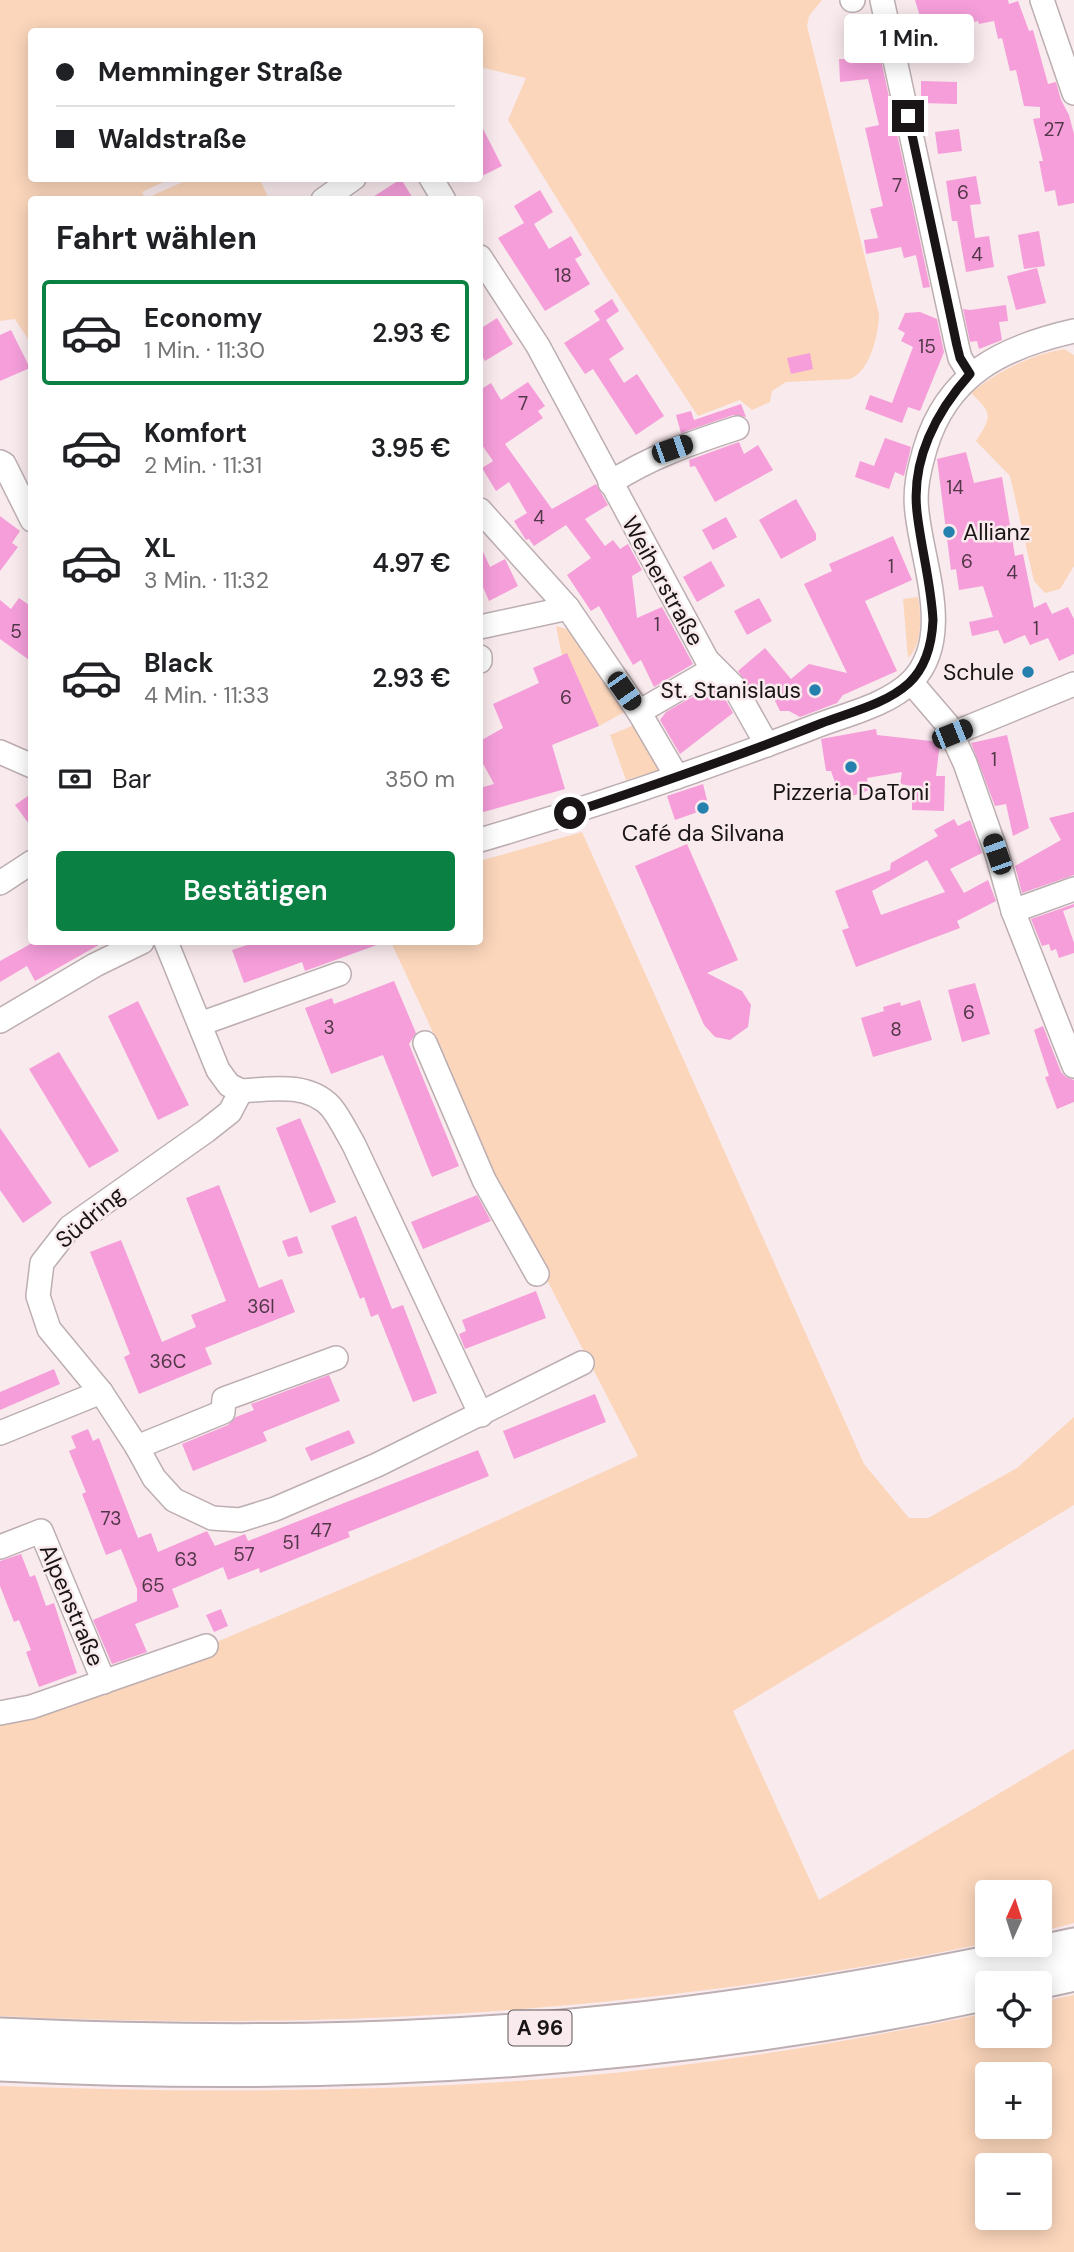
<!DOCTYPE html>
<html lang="de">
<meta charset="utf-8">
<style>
:root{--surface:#fff;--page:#f2f2f2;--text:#202124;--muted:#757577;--line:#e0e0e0;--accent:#0b8043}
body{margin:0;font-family:"DM Sans",sans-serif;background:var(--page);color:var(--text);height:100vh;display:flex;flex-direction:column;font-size:26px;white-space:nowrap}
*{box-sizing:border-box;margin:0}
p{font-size:23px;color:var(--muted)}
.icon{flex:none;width:38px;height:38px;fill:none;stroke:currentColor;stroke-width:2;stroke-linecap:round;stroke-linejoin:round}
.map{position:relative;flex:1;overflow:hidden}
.sheet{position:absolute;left:28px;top:196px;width:455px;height:749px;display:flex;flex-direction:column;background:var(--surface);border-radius:7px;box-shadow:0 4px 18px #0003}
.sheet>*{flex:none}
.hud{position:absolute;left:28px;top:28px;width:455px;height:154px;border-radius:7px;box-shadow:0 4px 18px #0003;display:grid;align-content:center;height:154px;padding:0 28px;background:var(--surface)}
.needle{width:46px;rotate:3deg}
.controls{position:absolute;left:975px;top:1880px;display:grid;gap:14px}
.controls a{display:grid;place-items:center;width:77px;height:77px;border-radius:7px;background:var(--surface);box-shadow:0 4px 18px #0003;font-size:35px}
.end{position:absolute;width:32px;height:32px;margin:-16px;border:9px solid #191415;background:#fff;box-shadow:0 0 0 4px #fff}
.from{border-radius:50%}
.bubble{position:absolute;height:49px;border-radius:7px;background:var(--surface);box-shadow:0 4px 18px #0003;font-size:23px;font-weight:600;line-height:49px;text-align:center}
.car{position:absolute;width:21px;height:42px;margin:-21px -10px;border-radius:9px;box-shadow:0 0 5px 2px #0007;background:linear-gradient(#222 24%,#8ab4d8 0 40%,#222 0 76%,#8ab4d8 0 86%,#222 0)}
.hud b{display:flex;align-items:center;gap:24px;height:66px;font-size:26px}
.hud b+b{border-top:2px solid var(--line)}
.hud i{width:18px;height:18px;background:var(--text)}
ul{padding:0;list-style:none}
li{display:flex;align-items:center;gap:21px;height:105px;margin:0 14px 10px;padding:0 14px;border:4px solid transparent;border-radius:7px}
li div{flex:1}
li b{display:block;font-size:26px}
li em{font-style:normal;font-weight:600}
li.active{border-color:var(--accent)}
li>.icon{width:63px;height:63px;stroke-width:1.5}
h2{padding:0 28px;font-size:32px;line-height:84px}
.pay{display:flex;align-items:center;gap:18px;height:77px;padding:0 28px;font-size:26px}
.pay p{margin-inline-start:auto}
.action{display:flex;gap:14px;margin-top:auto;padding:14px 28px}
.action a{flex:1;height:80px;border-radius:7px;background:var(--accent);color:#fff;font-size:28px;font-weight:600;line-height:80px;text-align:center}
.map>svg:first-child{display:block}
.green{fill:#fbd6bb;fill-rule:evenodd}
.building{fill:#f59eda;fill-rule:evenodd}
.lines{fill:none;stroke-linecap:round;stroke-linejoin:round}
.minor-casing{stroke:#bcaeb1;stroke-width:26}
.highway-casing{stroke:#bcaeb1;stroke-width:37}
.minor{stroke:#fff;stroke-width:23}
.highway{stroke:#fff;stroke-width:33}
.route{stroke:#191415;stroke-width:9}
.poi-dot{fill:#2481ae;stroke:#f9eaed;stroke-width:2.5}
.labels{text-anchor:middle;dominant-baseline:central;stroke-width:5;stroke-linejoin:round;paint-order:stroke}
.number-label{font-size:19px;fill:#503646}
.shield{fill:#f9eaed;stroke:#5c5456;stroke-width:2}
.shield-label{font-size:21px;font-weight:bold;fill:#191415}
.poi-label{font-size:23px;fill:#191415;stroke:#f9eaed;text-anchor:end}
.street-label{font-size:23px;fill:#191415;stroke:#f9eaed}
</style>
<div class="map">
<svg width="1074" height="2252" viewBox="0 0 1074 2252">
<rect width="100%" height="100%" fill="#f9eaed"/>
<g class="green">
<path d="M0 0H822L809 16 807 26 879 314C879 333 870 372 850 379L786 382 772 391 770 402 752 410 740 400 698 416 604 274 508 120 526 78 480 67V32H32V178L170 179 142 192 145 199 32 200 31 344 15 319 0 321Z"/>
<path d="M259 178 269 199 154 200 153 195 190 179Z"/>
<path d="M1064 349 1074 355V566L1060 589 1045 593 1034 581 1010 476 976 441C992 416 993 414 971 393 998 371 1030 355 1064 349Z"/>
<path d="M918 597C921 615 923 644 908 658L903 599Z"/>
<path d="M556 626 570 630 628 710 599 726 562 656Z"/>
<path d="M642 722 669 767 626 780 610 735Z"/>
<path d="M582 832 864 1464 909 1518H928L1017 1468 1074 1417V1505L733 1711 819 1900 1074 1749V1923L1040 1932V1892H987V1943C662 2011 332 2032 0 2016V1722C37 1724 68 1689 104 1695L207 1653 212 1644 422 1555 638 1456 548 1282C504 1216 478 1141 448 1068 431 1025 410 984 391 942H480V861Z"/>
<path d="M1074 1995V2252H0V2086C190 2093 380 2093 570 2077 710 2065 849 2042 987 2013V2035H1040V2002ZM987 2074H1040V2126H987ZM987 2165H1040V2217H987Z"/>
</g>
<g class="building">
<path d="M915 0H1008L1009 4 1018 1 1029 31 1033 30 1048 84 1056 82 1061 100 1069 115 1074 134V203L1058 206 1055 190 1045 192 1039 161H1043L1033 119 1040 118V107L1024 106 1016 70 1010 71 1002 38 998 39 994 21 979 24 978 21 926 36Z"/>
<path d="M873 23 878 49 852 57 848 37 856 36 854 27Z"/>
<path d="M839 59 881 60 930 287 923 288 916 255 904 258 901 247 866 254 864 240 878 238 870 209 883 206 865 128 879 125 868 79 840 82Z"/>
<path d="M921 81 957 82V104L921 103Z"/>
<path d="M480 123 502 166 480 177Z"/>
<path d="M959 129 962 151 938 154 935 132Z"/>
<path d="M976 176 981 204 970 205 975 238 989 236 994 267 966 272 957 221H952L946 181Z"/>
<path d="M401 179 414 200H368Z"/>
<path d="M540 190 553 212 534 224 549 249 571 236 582 255 575 259 590 284 545 311 498 238 524 223 514 206Z"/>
<path d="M1039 231 1045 266 1024 269 1018 235Z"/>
<path d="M1037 268 1046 303 1016 310 1007 276Z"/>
<path d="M612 299 619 311 606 320 624 349 609 359 624 383 637 374 664 416 636 435 593 369 585 374 564 343 600 320 594 311Z"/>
<path d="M1006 305 1008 321 999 322 1002 340 979 349 977 341 970 342 963 309 970 310Z"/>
<path d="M920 312 937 319 944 352 920 411 908 407 902 423 865 409 870 395 892 403 913 347 901 341 905 333 898 329 905 313Z"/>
<path d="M497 318 513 344 485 361 480 353V329Z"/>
<path d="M11 330 30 368 0 381V335Z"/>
<path d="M810 353 813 369 791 374 787 358Z"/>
<path d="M528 382 545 406 538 411 543 418 505 444 552 509 596 484 608 505 585 519 605 546 613 540 620 549 628 544 642 570 632 576 637 618 662 607 693 664 654 687 641 660 633 665 599 606 591 611 567 575 591 558 566 525 534 546 529 539 526 540 514 521 527 513 509 482 496 491 482 468 493 461 480 442V390L491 383 501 400Z"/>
<path d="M741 404 746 417 733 415 681 433 676 415 691 411 694 420Z"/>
<path d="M885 438 911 447 904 476 895 472 889 489 855 477 860 461 874 466Z"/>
<path d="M739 442 744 454 758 445 773 470 715 502 695 466 690 467 689 460Z"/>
<path d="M966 452 974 483 1002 477 1015 556 1023 554 1034 608 1046 602 1052 614 1068 607 1074 619V654L1059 661 1048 638 1030 645 1025 635 1004 644 998 630 972 636 969 622 993 617 983 586 959 590 956 569 951 570 937 459Z"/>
<path d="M796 499 816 534V540L781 559 759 520Z"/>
<path d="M0 516 20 531 12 543 18 547 0 571Z"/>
<path d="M726 517 737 537 713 550 702 530Z"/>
<path d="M893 536 912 580 865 601 897 671 843 695 837 703 800 717 789 711H780L770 691 761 699 757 694 755 696 738 671 765 648 791 679 809 664 847 673 804 584 832 571 829 564Z"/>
<path d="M480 545 490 567 505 559 518 586 489 601 480 580Z"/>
<path d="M711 561 725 586 697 602 683 577Z"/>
<path d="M19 598 32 607V662L0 639V600L11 609Z"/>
<path d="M759 598 772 621 747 635 734 611Z"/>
<path d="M567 653 599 726 552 745 565 789 480 813V788L494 784 480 758V741L503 728 493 704 539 683 533 668Z"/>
<path d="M713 685 724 697 733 713 680 754 660 720 666 712Z"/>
<path d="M876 729 877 735 940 742 936 776H945L944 811 912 810V786L900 784 902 772 867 778 869 790 841 800 831 771H826L821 739Z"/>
<path d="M1007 735 1029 828 1013 836 1006 804 995 806 971 743Z"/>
<path d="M703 784 709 808 675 820 667 796Z"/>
<path d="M32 793V828L15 805Z"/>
<path d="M1074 812V875L1022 893 1015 866 1061 840 1049 818Z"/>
<path d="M954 819 958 826 970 820 982 853 950 869 964 893 988 880 996 901 957 921 960 928 856 967 842 930 849 928 835 891 890 870 891 863 938 836 934 830ZM927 860 945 892 881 915 872 891Z"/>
<path d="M687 844 738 960 707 973 742 991 751 1005 748 1027 730 1040 715 1037 704 1025 635 866Z"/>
<path d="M1074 904V907L1063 911 1074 943V953L1059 958 1056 949 1051 951 1049 944 1042 946 1031 919Z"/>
<path d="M34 942H104L35 981 27 966 0 982V961Z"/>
<path d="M257 942H385L305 971 302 962 244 983 232 950Z"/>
<path d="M394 981 416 1033 409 1044 459 1166 432 1177 383 1055 331 1074 305 1008 332 998 334 1004Z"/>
<path d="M975 983 990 1034 962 1042 948 990Z"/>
<path d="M920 1000 932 1040 873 1057 861 1018 884 1011 883 1007 900 1002 901 1006Z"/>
<path d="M138 1001 189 1105 158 1120 108 1016Z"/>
<path d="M1043 1026 1061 1072 1066 1077 1074 1080V1102L1057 1109 1045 1077 1049 1076 1034 1030Z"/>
<path d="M59 1052 119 1151 89 1168 29 1069Z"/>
<path d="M300 1118 336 1202 310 1213 276 1128Z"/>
<path d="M0 1128 52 1203 23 1223 0 1190Z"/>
<path d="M219 1185 259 1288 282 1279 295 1312 205 1348 212 1364 139 1394 124 1357 130 1354 90 1252 121 1240 162 1342 196 1327 191 1315 226 1301 186 1198Z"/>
<path d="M477 1195 491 1221 423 1249 411 1222Z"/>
<path d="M356 1216 392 1309 403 1305 437 1393 413 1402 378 1314 371 1317 364 1297 360 1299 331 1226Z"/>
<path d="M297 1236 303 1253 288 1257 282 1241Z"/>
<path d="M536 1291 546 1318 465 1349 459 1334 466 1331 462 1320Z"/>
<path d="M54 1369 60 1384 0 1410V1392Z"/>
<path d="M329 1375 340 1401 263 1432 267 1441 193 1471 182 1444 228 1425 236 1417 254 1410 251 1404Z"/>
<path d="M595 1394 606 1422 514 1459 503 1431Z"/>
<path d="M88 1429 93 1441 99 1438 138 1538 151 1533 158 1552 207 1531 215 1546 245 1534 248 1541 478 1450 489 1476 348 1532 350 1537 260 1573 259 1568 228 1580 223 1567 172 1589 179 1607 135 1624 147 1652 112 1664 93 1620 137 1601V1589L121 1549 106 1555 82 1494 86 1492 69 1451 76 1448 71 1436Z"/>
<path d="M349 1430 355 1443 311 1461 305 1448Z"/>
<path d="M21 1554 30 1577 35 1575 46 1606 54 1603 77 1673 39 1687 26 1652 31 1650 19 1620 14 1622 0 1586V1561Z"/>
<path d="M221 1609 228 1626 214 1632 206 1615Z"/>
</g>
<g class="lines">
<g class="minor-casing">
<g id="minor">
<path d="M852 0H853"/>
<path d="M882 0 957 346 960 358 970 374"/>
<path d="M1042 0 1074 93"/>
<path d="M431 178 444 200"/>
<path d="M323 200 354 178"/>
<path d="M480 257 538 346 707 660 735 688 767 745"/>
<path d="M0 462 4 464 32 520"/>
<path d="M610 483C650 457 691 443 737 428"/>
<path d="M480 510 568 608 639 712 677 777"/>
<path d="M480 627 568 608"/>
<path d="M480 657V661"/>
<path d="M911 682 947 724 965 763 997 854 1013 911 1074 1066"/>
<path d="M639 712 713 669"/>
<path d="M952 734 1074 684"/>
<path d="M0 752 32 766"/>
<path d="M480 840C592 807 702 770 811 728 843 715 887 706 912 681 954 637 922 563 917 512 914 490 919 470 925 449 947 374 1003 347 1074 331"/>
<path d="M0 883 32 862"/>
<path d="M1013 911 1074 889"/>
<path d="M166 942 218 1070 229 1085 241 1091 230 1112 206 1131 70 1227 42 1263 38 1296 49 1329 101 1392 137 1447 154 1478 174 1500 212 1518 240 1520 275 1509 377 1465 582 1363"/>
<path d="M0 1021 95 965 142 942"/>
<path d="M200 1024 339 974"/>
<path d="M425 1043 484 1180 537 1274"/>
<path d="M241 1091C271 1089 308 1082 331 1107 340 1118 347 1133 354 1145L481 1415"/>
<path d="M0 1433 101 1392"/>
<path d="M137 1447 223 1412 224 1399 336 1358"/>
<path d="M0 1547 41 1531 104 1682"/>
<path d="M0 1713 31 1707 206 1646"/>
</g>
</g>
<g class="highway-casing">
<g id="highway">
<path d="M1033 1983 1074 1974"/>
<path d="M0 2035C205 2044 409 2044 613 2022 768 2006 922 1978 1074 1945"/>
<path d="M0 2064C330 2080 664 2063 987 1993"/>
</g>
</g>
<use href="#minor" class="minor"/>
<use href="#highway" class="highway"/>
</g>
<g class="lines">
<path class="route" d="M570 813C655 785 739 756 822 723 851 712 886 704 909 683 926 667 932 642 933 620 931 583 921 548 917 512 911 460 936 412 970 374L960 358 957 346 908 116"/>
</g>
<g class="poi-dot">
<circle cx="949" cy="532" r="7"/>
<circle cx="1028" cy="672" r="7"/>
<circle cx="815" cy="690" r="7"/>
<circle cx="851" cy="767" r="7"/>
<circle cx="703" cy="808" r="7"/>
</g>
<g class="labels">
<g class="number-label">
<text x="1054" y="129">27</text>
<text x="897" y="185">7</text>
<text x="963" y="192">6</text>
<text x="977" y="254">4</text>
<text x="563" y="275">18</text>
<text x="927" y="346">15</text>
<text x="523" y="403">7</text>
<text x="955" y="487">14</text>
<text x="539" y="517">4</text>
<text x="967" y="561">6</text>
<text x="891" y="566">1</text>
<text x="1012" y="572">4</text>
<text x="657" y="624">1</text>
<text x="1036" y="628">1</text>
<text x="16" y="631">5</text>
<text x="566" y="697">6</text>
<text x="994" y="759">1</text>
<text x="969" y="1012">6</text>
<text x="329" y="1027">3</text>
<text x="896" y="1029">8</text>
<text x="261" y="1306">36I</text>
<text x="168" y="1361">36C</text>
<text x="111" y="1518">73</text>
<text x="321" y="1530">47</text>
<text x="291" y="1542">51</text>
<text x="244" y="1554">57</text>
<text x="186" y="1559">63</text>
<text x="153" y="1585">65</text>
</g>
<rect class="shield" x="508.5" y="2010.5" width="63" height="35" rx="5"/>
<g class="shield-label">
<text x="540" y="2028">A 96</text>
</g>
<g class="poi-label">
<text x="963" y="532" text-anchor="start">Allianz</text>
<text x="1014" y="672">Schule</text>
<text x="801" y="690">St. Stanislaus</text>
<text x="851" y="792" text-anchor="middle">Pizzeria DaToni</text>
<text x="703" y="833" text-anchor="middle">Café da Silvana</text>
</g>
<g class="street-label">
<text transform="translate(663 581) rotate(61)">Weiherstraße</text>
<text transform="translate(90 1217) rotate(-40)">Südring</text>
<text transform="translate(72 1605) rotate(67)">Alpenstraße</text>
</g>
</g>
</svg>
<div class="controls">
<a><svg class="needle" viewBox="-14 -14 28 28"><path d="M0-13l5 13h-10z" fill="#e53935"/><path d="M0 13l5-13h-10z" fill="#757577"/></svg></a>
<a><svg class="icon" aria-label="locate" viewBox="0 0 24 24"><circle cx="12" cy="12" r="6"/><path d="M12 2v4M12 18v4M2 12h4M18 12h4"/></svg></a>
<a>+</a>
<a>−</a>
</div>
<i class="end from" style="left:570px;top:813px"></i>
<i class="end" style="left:908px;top:116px"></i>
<div class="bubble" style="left:844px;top:14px;width:130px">1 Min.</div>
<i class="car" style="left:672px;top:449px;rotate:71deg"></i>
<i class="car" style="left:624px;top:691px;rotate:145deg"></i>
<i class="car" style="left:952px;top:734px;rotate:68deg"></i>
<i class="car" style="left:997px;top:854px;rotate:341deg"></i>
<div class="hud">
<b><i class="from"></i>Memminger Straße</b>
<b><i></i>Waldstraße</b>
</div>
<section class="sheet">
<h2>Fahrt wählen</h2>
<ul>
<li class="active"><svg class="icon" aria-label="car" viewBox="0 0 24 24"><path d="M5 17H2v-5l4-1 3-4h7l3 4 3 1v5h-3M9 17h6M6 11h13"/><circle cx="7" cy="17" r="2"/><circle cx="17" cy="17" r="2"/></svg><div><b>Economy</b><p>1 Min. · 11:30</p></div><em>2.93 €</em></li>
<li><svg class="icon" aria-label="car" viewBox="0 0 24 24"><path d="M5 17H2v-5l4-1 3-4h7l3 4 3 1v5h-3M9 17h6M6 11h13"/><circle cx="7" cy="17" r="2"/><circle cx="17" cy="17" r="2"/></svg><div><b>Komfort</b><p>2 Min. · 11:31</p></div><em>3.95 €</em></li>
<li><svg class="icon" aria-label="car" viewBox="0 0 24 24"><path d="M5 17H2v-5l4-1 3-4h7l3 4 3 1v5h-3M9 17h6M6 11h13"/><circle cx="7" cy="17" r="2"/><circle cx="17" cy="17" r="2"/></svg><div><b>XL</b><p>3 Min. · 11:32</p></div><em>4.97 €</em></li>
<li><svg class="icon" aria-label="car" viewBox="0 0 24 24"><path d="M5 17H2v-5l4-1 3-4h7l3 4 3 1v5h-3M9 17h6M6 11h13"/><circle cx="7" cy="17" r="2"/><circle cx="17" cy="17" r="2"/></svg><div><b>Black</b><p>4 Min. · 11:33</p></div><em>2.93 €</em></li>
</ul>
<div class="pay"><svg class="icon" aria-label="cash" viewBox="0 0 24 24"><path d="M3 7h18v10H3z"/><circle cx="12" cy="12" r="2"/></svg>Bar<p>350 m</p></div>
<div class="action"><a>Bestätigen</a></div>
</section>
</div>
